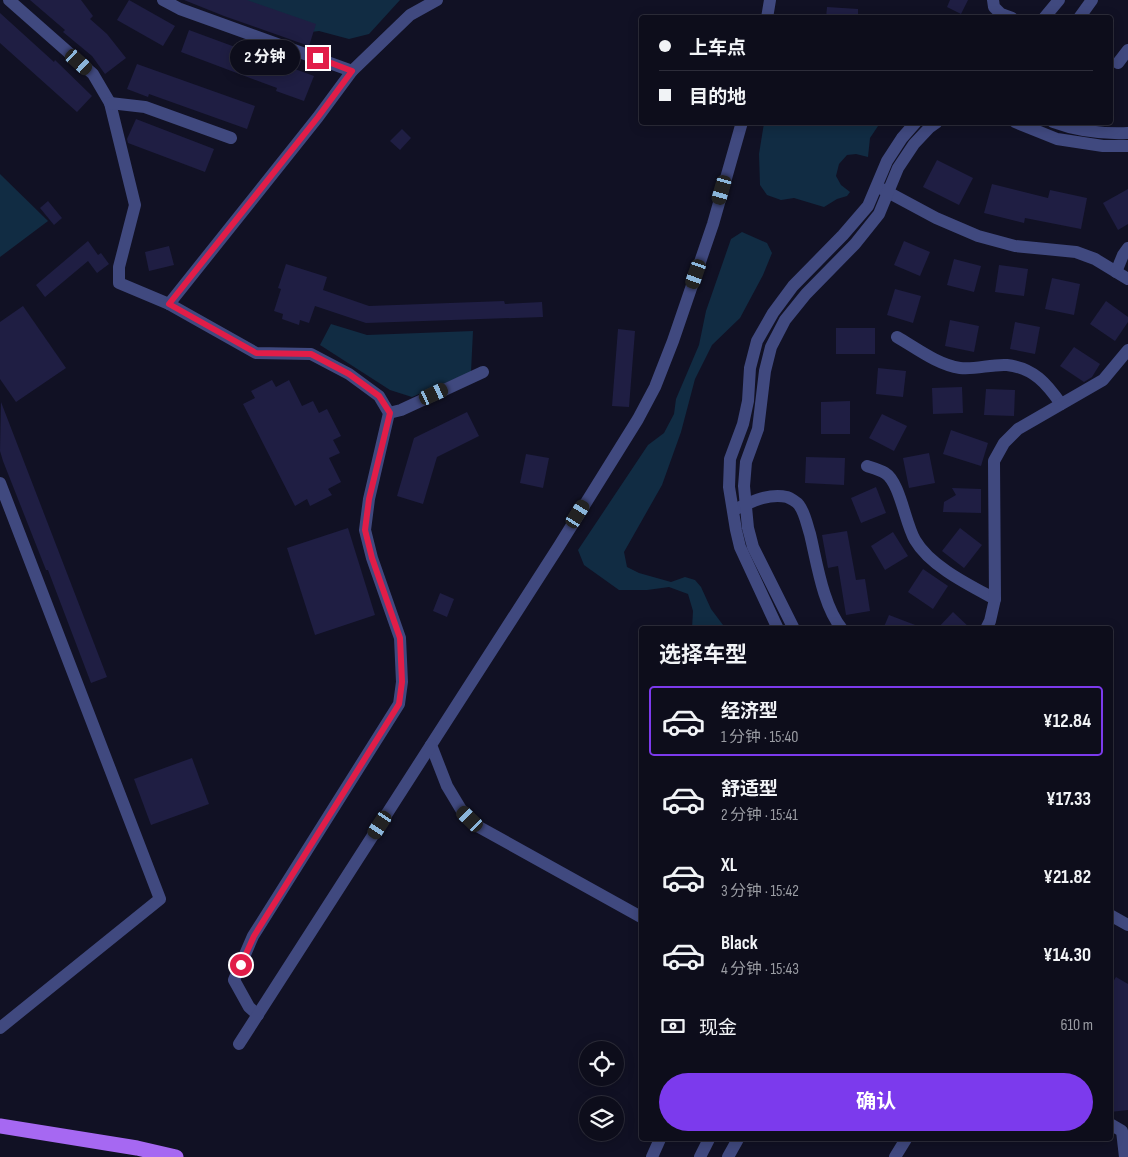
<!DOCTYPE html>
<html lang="zh">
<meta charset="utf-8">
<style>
:root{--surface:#0d0d1b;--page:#161624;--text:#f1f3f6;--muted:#9a9ca3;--line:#2d2d3a;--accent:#7c3aed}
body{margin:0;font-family:"Sofia Sans Condensed","Noto Sans SC",sans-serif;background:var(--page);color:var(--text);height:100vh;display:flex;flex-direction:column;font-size:19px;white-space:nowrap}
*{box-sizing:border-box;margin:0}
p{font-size:16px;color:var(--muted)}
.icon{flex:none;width:28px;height:28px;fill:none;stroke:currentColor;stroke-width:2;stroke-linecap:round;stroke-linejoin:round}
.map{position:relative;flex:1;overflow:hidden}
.panel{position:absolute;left:639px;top:626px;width:474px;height:515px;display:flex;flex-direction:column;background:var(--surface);border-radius:5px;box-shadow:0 2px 12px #0003,0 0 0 1px var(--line)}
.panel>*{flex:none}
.guide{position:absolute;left:639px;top:15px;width:474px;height:110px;border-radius:5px;box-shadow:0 2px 12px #0003,0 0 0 1px var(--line);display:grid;align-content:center;height:110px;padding:0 20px;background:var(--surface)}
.buttons{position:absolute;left:579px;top:1041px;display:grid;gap:10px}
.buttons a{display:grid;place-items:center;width:45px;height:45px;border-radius:50%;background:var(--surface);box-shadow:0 2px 12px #0003,0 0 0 1px var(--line);font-size:25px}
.end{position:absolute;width:22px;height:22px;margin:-11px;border:6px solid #e11d48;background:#fff;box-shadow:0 0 0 2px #fff}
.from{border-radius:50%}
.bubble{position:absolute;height:35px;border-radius:18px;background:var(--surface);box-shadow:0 2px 12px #0003,0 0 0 1px var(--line);font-size:16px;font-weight:700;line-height:35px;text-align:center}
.car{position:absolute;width:15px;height:30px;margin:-15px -8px;border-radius:6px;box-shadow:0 0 4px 1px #0007;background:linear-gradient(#222 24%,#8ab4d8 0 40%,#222 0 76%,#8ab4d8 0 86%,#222 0)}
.guide b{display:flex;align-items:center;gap:18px;height:48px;font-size:19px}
.guide b+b{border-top:1px solid var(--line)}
.guide i{width:12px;height:12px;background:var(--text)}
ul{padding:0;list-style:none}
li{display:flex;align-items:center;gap:15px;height:70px;margin:0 10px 8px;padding:0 10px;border:2px solid transparent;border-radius:5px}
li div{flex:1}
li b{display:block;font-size:19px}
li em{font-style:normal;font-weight:700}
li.selected{border-color:var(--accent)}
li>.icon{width:45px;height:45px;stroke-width:1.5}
h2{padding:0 20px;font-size:22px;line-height:60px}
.pay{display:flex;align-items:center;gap:12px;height:55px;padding:0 20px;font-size:19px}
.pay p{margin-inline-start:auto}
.action{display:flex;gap:10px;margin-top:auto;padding:10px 20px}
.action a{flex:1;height:58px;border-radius:30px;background:var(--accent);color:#fff;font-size:20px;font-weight:700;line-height:58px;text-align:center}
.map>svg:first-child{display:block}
.water{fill:#112c43}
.building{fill:#1f1e43}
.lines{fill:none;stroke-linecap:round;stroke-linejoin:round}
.minor{stroke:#40497f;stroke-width:12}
.major{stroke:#a668f2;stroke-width:15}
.route{stroke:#e11d48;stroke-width:6}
</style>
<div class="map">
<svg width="1128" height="1157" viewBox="0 0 1128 1157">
<rect width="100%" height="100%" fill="#111124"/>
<g class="water">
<path d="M209 0H400L369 34 349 39 319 31 302 33Z"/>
<path d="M764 123V122L880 123 870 138 868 157 856 154 847 155 839 164 836 176 841 185 850 192 847 196 837 199 824 207 794 198 781 200 767 195 760 185 759 154Z"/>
<path d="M0 174 48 221 0 257Z"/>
<path d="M742 232 767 243 772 253 763 275 740 318 712 345 695 379 681 432 662 485 624 552 627 567 639 573 671 582 685 577 695 580 701 587 711 609 726 629H692L693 611 688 594 669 587 647 590H619L584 565 578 550 648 445 664 433 674 414 676 399 699 345 706 311 731 239Z"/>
<path d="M331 324 367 335 473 331 471 372 412 397 390 390 320 345Z"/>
</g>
<g class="building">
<path d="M30 0H81L93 16 90 19 107 34 126 58 105 74 92 56 63 32 65 30Z"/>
<path d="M129 0 175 26 163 46 117 20Z"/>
<path d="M184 0H247L316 24 309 46 224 16Z"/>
<path d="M950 0H968L961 14 947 7Z"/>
<path d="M827 7 858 9V18H826Z"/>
<path d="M0 13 54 62 55 60 92 96 77 112 0 43Z"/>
<path d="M189 30 314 76 304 101 276 91 277 88 181 52Z"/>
<path d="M137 64 255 106 247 129 149 94 148 97 127 89Z"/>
<path d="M136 119 214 149 205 172 128 143 127 139Z"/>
<path d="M402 129 411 138 400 150 390 141Z"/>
<path d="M937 160 973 178 959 205 923 187Z"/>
<path d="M992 184 1048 198 1050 190 1087 198 1081 229 1025 218 1024 223 984 213Z"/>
<path d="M1128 189V224L1118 230 1103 203Z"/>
<path d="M48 201 62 218 54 225 40 208Z"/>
<path d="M88 241 98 255 101 253 109 264 97 273 88 261 45 297 36 285Z"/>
<path d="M904 241 930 252 920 276 894 265Z"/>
<path d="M169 246 174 265 149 271 145 252Z"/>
<path d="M954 259 981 266 974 292 947 285Z"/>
<path d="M286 264 327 277 323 290 369 306 504 301 505 304 542 302 543 317 366 323 315 306 309 323 300 320 299 325 282 319 283 314 274 311 281 289 278 288Z"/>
<path d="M999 265 1028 269 1024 296 995 292Z"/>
<path d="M1052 278 1080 284 1074 315 1045 309Z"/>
<path d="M895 289 921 296 913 323 887 315Z"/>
<path d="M1106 301 1128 317V322L1115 341 1090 324Z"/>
<path d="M23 306 66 368 16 402 0 379V322Z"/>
<path d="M950 320 979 326 974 352 945 346Z"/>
<path d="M1015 322 1040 327 1035 354 1010 349Z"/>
<rect x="836" y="328" width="39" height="26"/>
<path d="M618 329 635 331 629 407 612 406Z"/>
<path d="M1074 347 1100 364 1092 377 1084 382 1060 366Z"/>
<path d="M878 368 906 371 903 397 876 394Z"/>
<path d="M272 380 276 387 289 380 302 406 313 401 319 413 327 409 341 436 333 440 340 453 329 458 341 482 328 489 332 495 310 506 307 499 295 506 243 404 255 398 251 391Z"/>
<path d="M962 387 963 413 933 414 932 388Z"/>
<path d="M986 389 1015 390 1014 416 984 415Z"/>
<path d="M850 401V434H821V402Z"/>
<path d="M1 402 107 677 91 683 48 570H46L3 461 0 451Z"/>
<path d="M467 412 479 436 437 457 423 504 397 496 414 438Z"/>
<path d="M882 414 907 426 894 451 869 438Z"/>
<path d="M951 430 988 443 981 466 943 454Z"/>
<path d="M929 453 935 483 909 488 903 458Z"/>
<path d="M526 454 549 458 543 488 520 483Z"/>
<path d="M806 457 845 458 844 485 805 483Z"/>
<path d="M876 487 886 513 861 523 851 498Z"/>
<path d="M952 488 981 489V513L943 512 944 502 956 495Z"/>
<path d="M348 528 375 615 315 635 287 548Z"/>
<path d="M960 528 982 545 964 568 942 551Z"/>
<path d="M847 531 856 580 865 579 870 611 846 615 838 566 828 568 822 535Z"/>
<path d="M893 532 908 556 885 570 871 546Z"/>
<path d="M923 569 948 586 933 609 908 592Z"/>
<path d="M440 593 454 599 447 617 433 611Z"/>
<path d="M953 612 971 629H937Z"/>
<path d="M889 615 923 628V629H883Z"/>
<path d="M192 758 209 804 151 825 134 779Z"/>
<path d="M1116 977 1128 984V1110L1110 1112V987Z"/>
</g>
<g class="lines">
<g class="minor">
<path d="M9 0 93 74 110 103 135 205 119 267V283L169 304 256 353 311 354 349 374 379 396 389 413 369 499 365 530 372 558 400 638 402 682 399 704 253 936 234 980 249 1007 258 1015"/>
<path d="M163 0 180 9 352 71"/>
<path d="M993 0 994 7 1001 14 1012 18"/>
<path d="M767 18 770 0"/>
<path d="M1044 18 1059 0"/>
<path d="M1079 18 1092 0"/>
<path d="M1118 63 1128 50"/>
<path d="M110 103 145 107 231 138"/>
<path d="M1015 122 1057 139 1103 146H1128"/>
<path d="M1053 122C1077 131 1103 134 1128 133"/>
<path d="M882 189 936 218 978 236 1015 246 1076 252 1095 259 1128 279"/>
<path d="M1116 272 1123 255 1128 248"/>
<path d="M169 304 318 117 352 71 410 15 437 0"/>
<path d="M897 337C916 348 938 365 960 368 975 370 991 364 1007 365 1034 368 1047 384 1061 404"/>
<path d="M389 413 401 410 483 372"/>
<path d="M867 466C873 468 880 470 885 473 900 482 905 523 915 540 930 566 969 585 995 599"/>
<path d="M0 483 160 899 0 1028"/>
<path d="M738 508C753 501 770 493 787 497 790 498 797 502 799 505 805 513 807 525 810 534 817 563 823 606 842 629"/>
<path d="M778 629 740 547 736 530 729 487 730 459 743 424 748 401 750 368 757 341 773 313 793 286 843 235 868 206 887 161 902 138 916 122"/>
<path d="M794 629 753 547 748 528 744 486 746 462 758 429 765 371 771 347 785 320 806 294 855 244 879 214 898 168 914 144 930 127 937 122"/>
<path d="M986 629 990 621 995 599 994 461 1004 443 1018 429 1103 380 1128 350"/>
<path d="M1110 915 1128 925"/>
<path d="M641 917 479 827 462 811 447 786 431 745 559 546 638 419 655 387 673 341 713 224 742 122"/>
<path d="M239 1044 431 745"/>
<path d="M1110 1124 1122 1131 1125 1157"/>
<path d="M652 1157 660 1139"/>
<path d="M700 1157 709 1139"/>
<path d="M728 1157 738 1139"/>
<path d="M895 1157 906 1139"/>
</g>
<path class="major" d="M0 1126 137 1148 176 1157"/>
</g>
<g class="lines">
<path class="route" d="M241 965 254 936 399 704 402 682 400 638 372 558 365 530 369 499 390 413 379 396 349 374 311 354 256 353 169 304 318 117 352 71 318 58"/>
</g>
</svg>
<div class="buttons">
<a><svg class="icon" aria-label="locate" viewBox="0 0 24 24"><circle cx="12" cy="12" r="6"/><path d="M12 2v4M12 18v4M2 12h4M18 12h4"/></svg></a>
<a><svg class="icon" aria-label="layers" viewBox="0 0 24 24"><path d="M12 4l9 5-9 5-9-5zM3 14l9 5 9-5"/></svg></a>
</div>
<i class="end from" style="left:241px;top:965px"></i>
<i class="end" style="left:318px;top:58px"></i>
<div class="bubble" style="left:230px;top:40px;width:70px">2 分钟</div>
<i class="car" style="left:79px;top:62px;rotate:132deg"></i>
<i class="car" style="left:722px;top:190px;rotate:196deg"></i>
<i class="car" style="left:696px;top:274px;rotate:199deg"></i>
<i class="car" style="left:434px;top:394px;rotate:65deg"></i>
<i class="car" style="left:578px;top:514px;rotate:32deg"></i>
<i class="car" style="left:470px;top:819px;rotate:314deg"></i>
<i class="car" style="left:380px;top:825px;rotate:213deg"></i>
<div class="guide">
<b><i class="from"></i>上车点</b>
<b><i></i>目的地</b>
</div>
<section class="panel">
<h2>选择车型</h2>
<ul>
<li class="selected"><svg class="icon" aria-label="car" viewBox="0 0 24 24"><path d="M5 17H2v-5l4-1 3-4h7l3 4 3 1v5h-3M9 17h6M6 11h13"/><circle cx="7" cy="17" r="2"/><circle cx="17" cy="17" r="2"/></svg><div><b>经济型</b><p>1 分钟 · 15:40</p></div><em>¥12.84</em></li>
<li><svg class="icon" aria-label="car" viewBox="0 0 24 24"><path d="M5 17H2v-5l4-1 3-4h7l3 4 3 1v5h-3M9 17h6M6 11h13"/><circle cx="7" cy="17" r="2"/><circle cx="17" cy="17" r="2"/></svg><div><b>舒适型</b><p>2 分钟 · 15:41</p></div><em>¥17.33</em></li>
<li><svg class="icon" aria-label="car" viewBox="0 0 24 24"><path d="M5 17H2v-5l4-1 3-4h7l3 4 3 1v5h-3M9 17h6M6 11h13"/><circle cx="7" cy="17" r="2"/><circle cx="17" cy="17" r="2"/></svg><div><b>XL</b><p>3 分钟 · 15:42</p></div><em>¥21.82</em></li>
<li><svg class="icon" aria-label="car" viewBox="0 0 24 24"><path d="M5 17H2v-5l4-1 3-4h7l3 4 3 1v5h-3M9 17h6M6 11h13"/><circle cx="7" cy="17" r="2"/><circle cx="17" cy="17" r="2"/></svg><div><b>Black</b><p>4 分钟 · 15:43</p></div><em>¥14.30</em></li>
</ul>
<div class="pay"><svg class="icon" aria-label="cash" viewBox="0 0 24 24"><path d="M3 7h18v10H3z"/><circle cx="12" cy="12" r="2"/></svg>现金<p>610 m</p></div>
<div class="action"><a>确认</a></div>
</section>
</div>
